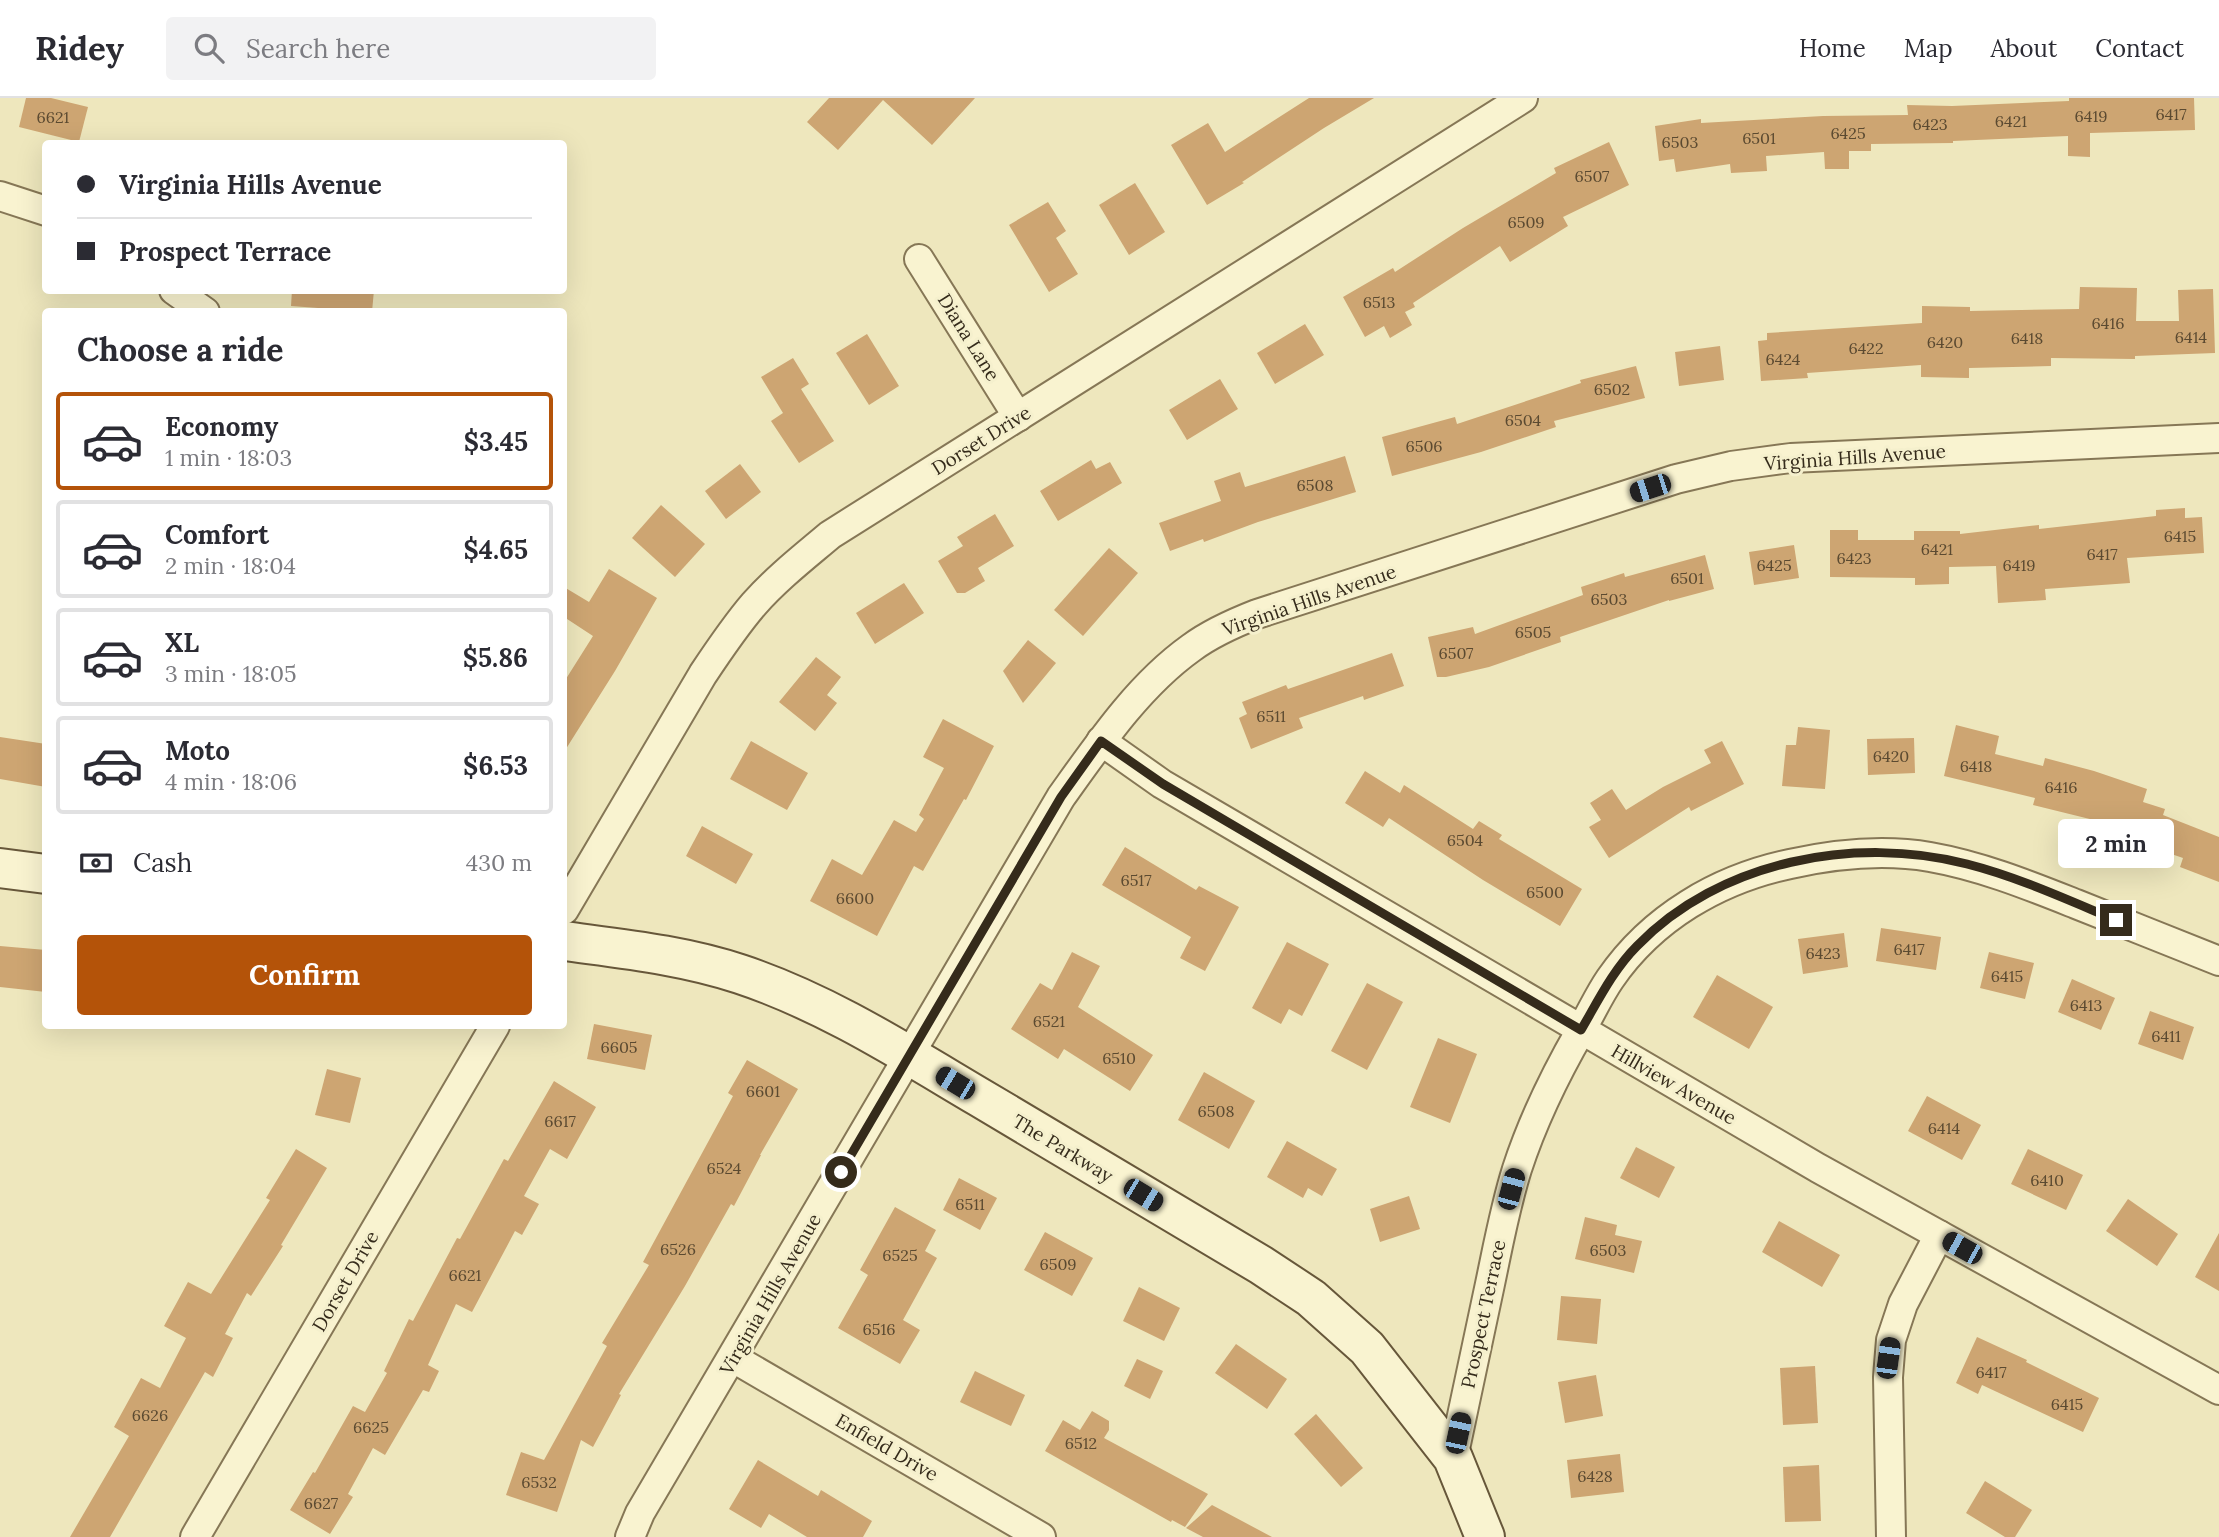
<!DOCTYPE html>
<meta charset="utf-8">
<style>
:root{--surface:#fff;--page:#f2f2f3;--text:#2b2b33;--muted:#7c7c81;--line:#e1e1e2;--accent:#b45309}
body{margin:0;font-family:Lora,serif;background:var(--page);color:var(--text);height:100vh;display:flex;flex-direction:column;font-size:26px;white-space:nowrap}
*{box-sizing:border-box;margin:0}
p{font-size:23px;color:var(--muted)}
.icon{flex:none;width:38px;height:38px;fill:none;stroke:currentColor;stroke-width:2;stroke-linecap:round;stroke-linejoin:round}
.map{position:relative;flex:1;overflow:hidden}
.side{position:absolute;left:42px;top:210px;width:525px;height:721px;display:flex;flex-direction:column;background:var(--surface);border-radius:7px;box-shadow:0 7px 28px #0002}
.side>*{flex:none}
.guide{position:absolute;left:42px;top:42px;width:525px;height:154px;border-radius:7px;box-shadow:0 7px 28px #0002;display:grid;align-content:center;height:154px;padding:0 35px;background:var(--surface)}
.end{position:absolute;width:32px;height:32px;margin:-16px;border:9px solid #352b1b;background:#fff;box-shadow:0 0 0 4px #fff}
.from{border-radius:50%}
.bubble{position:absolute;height:49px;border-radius:7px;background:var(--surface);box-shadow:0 7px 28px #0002;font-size:23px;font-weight:700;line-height:49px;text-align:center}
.car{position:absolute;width:21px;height:42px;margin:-21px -10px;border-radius:9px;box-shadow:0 0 5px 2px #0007;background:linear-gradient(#222 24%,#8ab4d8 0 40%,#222 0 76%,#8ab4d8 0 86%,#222 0)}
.guide b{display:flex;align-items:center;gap:24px;height:66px;font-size:26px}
.guide b+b{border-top:2px solid var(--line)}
.guide i{width:18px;height:18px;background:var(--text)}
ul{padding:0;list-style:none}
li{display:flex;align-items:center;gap:21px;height:98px;margin:0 14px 10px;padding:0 21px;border:4px solid var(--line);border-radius:7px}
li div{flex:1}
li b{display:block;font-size:26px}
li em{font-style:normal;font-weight:700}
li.selected{border-color:var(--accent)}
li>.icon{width:63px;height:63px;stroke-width:1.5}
h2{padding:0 35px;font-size:32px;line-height:84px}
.pay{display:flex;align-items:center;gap:18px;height:77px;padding:0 35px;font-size:26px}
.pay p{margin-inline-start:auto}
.button{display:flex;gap:14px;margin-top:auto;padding:14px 35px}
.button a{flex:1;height:80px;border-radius:7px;background:var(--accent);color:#fff;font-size:28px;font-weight:700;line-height:80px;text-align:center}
header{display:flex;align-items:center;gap:42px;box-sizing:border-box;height:98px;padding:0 35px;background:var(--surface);border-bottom:2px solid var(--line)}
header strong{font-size:33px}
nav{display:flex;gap:38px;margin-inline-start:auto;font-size:24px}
.search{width:490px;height:63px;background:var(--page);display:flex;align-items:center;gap:18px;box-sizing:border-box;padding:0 24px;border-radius:7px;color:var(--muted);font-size:26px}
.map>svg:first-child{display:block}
.building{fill:#cda572}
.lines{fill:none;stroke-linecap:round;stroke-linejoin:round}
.street-casing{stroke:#867756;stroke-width:32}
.secondary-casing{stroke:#67573a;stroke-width:42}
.street{stroke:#f9f3d0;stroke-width:28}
.secondary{stroke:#f9f3d0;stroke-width:38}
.route{stroke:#352b1b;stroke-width:9}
.labels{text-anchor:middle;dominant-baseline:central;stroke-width:6;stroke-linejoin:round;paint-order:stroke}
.number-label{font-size:16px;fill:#5b4a31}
.street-label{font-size:19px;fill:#352b1b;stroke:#f5f0cd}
</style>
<header>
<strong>Ridey</strong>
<div class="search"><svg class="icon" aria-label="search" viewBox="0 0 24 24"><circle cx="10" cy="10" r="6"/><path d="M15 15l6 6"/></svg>Search here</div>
<nav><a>Home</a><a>Map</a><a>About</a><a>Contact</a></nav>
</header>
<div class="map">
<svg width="2219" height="1439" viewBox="0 0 2219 1439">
<rect width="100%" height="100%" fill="#eee7bd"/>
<g class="building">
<path d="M26 0H51L88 9 79 44 19 29Z"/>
<path d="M829 0H975L932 47 883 2 838 52 807 24Z"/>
<path d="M1309 0H1374L1324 30 1242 84 1244 85 1207 107 1171 47 1208 25 1225 54Z"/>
<path d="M2069 0H2194L2195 32 2090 35V59L2068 58V38L1953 43V45L1871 46V53H1849V71H1825L1824 54 1766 58 1767 73 1731 75 1730 66 1676 74 1674 61 1659 63 1655 28 1701 21V25L1823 18 1908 17 1907 7 1952 8 2069 3Z"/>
<path d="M1609 44 1629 87 1563 119 1568 128 1510 164 1500 148 1413 205 1415 209 1405 214 1412 227 1390 240 1384 228 1365 239 1343 199 1393 170 1395 174 1463 130 1556 75 1554 70Z"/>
<path d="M1135 85 1165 134 1129 157 1099 107Z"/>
<path d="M1048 104 1066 133 1056 140 1078 176 1049 194 1009 127Z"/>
<path d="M2080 189 2137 190 2136 223H2179L2178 192 2213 191 2215 255 2135 258V261L2051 260V268L1969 270V280L1921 279V267L1807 275 1808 280 1761 283 1758 243 1767 242V235L1922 225V208L1970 209V213L2079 211Z"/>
<path d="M292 192H374L372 214 291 208Z"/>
<path d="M1305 226 1324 257 1275 286 1257 255Z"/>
<path d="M867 236 899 288 869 307 836 255Z"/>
<path d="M1720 248 1724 282 1679 288 1675 254Z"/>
<path d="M793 260 809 286 801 291 834 343 799 365 771 323 783 315 761 279Z"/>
<path d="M1636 268 1645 300 1554 323 1556 329 1481 354 1392 378 1382 339 1455 319 1457 326 1581 285 1580 282Z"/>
<path d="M1220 281 1238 311 1187 342 1169 312Z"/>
<path d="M1345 358 1356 394 1258 424 1204 444 1203 441 1170 453 1159 425 1221 403 1214 383 1240 374 1245 389Z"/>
<path d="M1091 362 1096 371 1110 364 1122 385 1058 423 1040 393Z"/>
<path d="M740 366 761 394 726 421 705 393Z"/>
<path d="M661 407 705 446 675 479 632 440Z"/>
<path d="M2185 410V420L2202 419 2204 455 2127 460 2130 485 2045 491 2046 502 1998 505 1996 468 1949 469V486L1915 487V480L1830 479V432H1858V442H1914V433H1960V436L2039 427V431L2156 418V412Z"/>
<path d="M995 416 1014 448 978 470 985 483 965 495H957L938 463 963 448 957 439Z"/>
<path d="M1794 447 1799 480 1754 487 1749 454Z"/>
<path d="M1109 450 1138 475 1083 538 1054 512Z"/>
<path d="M1705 457 1714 491 1669 503V502L1560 539 1561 544 1489 569 1446 579H1437L1428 539 1473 529 1475 536 1583 497 1581 489 1624 475 1625 479Z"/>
<path d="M609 471 657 500 615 573 564 654V584L593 538 564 519V489L589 504Z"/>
<path d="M904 485 924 515 875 546 856 515Z"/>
<path d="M1028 542 1056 565 1023 605 1003 573Z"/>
<path d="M1392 555 1404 588 1364 602 1363 598 1299 620 1303 630 1251 651 1239 620 1247 616 1242 604 1286 587 1288 591Z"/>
<path d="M816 559 841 579 827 597 837 605 815 633 779 604Z"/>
<path d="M943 621 994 648 966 702 964 701 923 773 914 768 877 838 810 803 832 761 862 777 894 722 916 734 924 721 919 717 944 670 923 659Z"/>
<path d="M1956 627 1999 638 1995 656 2043 668 2045 660 2094 673 2147 691 2143 704 2165 711 2163 717 2219 739V784L2180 769 2183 760 2107 734 2110 726 2033 707 2035 700 1944 678Z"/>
<path d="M1798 629 1830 632 1825 691 1782 688 1786 647H1796Z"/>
<path d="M0 639 46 646V689L0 681Z"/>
<path d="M1914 640 1915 675 1868 677 1867 641Z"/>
<path d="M751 643 808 675 787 712 730 681Z"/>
<path d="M1722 643 1744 686 1691 713 1689 709 1609 760 1589 729 1601 722 1590 705 1612 691 1626 712 1663 689 1711 665 1704 652Z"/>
<path d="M1365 673 1400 695 1404 687 1473 731 1479 723 1502 737 1499 741 1582 791 1560 828 1483 782 1389 720 1383 729 1345 705Z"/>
<path d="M702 728 753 756 736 786 686 758Z"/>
<path d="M1125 749 1196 792 1199 788 1239 809 1205 873 1180 860 1191 839 1102 787Z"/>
<path d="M1881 830 1941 839 1936 872 1876 863Z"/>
<path d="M1844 835 1848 869 1803 876 1798 841Z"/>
<path d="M1287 844 1329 866 1302 918 1289 911 1281 926 1252 910Z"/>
<path d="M0 848 46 852V894L0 889Z"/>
<path d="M1072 854 1100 868 1078 909 1153 957 1130 993 1064 951 1058 961 1011 931 1040 885 1052 892Z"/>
<path d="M1989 854 2034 865 2025 901 1980 890Z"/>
<path d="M1717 877 1773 909 1749 951 1693 919Z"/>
<path d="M2072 881 2115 900 2101 932 2058 914Z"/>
<path d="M1367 885 1403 904 1367 972 1331 953Z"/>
<path d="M2150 913 2194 929 2183 962 2138 946Z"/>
<path d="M594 926 652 937 645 972 587 961Z"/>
<path d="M1438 940 1477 956 1450 1025 1410 1009Z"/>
<path d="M747 962 798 991 760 1057H761L734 1108 731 1106 685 1188 619 1296 621 1297 593 1349 581 1342 557 1414 506 1397 521 1354 544 1362 607 1248 602 1245 649 1167 643 1164 733 998 728 995Z"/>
<path d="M327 971 361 980 350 1025 315 1017Z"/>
<path d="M1204 974 1255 1003 1229 1051 1178 1022Z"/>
<path d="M554 983 596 1009 567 1061 550 1051 524 1098 539 1106 522 1137 515 1133 472 1214 456 1206 428 1267 439 1273 429 1294 423 1292 385 1357 373 1350 348 1396 353 1399 330 1436 290 1412 313 1374 315 1375 353 1308 365 1314 387 1275 384 1273 409 1221 413 1223 457 1140 460 1141 504 1061 508 1063Z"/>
<path d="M1927 998 1981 1027 1962 1062 1908 1033Z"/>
<path d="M1287 1043 1337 1071 1322 1098 1308 1090 1303 1100 1267 1079Z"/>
<path d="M1636 1049 1675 1069 1659 1100 1620 1080Z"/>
<path d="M296 1051 327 1070 281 1147 283 1148 251 1198 247 1195 225 1236 233 1240 213 1279 205 1274 110 1439H70L129 1338 114 1329 141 1280 160 1290 186 1240 164 1228 188 1184 211 1196 270 1102 266 1100Z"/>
<path d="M2028 1051 2083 1077 2066 1112 2011 1086Z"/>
<path d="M959 1080 997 1100 980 1132 943 1112Z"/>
<path d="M1409 1098 1420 1131 1380 1144 1370 1111Z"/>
<path d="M2128 1101 2178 1136 2157 1168 2106 1133Z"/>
<path d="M895 1109 936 1132 925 1153 937 1160 903 1222 920 1232 900 1266 838 1230 868 1177 860 1172Z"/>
<path d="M1585 1119 1617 1127 1615 1137 1642 1143 1634 1175 1575 1161Z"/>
<path d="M1779 1123 1840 1157 1822 1189 1762 1154Z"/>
<path d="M1045 1134 1093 1160 1072 1198 1024 1172Z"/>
<path d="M2219 1135V1193L2195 1179Z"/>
<path d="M1139 1189 1180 1210 1164 1243 1123 1223Z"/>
<path d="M1561 1198 1601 1201 1597 1246 1557 1242Z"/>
<path d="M1977 1239 2027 1262 2026 1264 2099 1300 2083 1334 1982 1287 1978 1296 1956 1285Z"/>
<path d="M1236 1246 1287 1281 1267 1311 1215 1275Z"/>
<path d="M1137 1261 1163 1273 1150 1301 1124 1288Z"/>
<path d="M1815 1268 1818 1325 1783 1327 1780 1270Z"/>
<path d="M975 1273 1025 1297 1011 1328 960 1304Z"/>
<path d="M1596 1277 1603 1318 1565 1325 1558 1284Z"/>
<path d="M1092 1313 1109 1323V1332L1104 1340 1208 1396 1185 1429 1172 1422 1171 1424 1045 1353 1063 1322 1080 1332Z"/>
<path d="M1316 1316 1363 1370 1341 1389 1294 1336Z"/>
<path d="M1620 1356 1624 1394 1571 1400 1567 1362Z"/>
<path d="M758 1362 818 1398 821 1392 872 1423 863 1439H807L769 1416 761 1430 729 1411Z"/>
<path d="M1819 1367 1821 1423 1785 1424 1783 1369Z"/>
<path d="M1985 1383 2032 1412 2015 1439H2005L1966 1415Z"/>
<path d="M1212 1407 1272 1439H1203L1186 1430Z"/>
</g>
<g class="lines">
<g class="street-casing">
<g id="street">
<path d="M0 98 46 113"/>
<path d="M919 161 1018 319"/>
<path d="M174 192 205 214"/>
<path d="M1101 643 1162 686 1818 1070 2219 1292"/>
<path d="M564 812 703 576C719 552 735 528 754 506 777 480 804 459 830 437L1523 0"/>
<path d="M733 1260 1041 1439"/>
<path d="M1453 1360C1465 1302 1478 1244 1490 1186 1498 1148 1505 1109 1517 1071 1533 1022 1555 977 1581 932 1591 915 1599 897 1610 881 1652 820 1718 781 1790 766 1835 756 1884 751 1930 759 1981 768 2028 787 2076 806 2124 825 2171 844 2219 863"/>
<path d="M195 1439 495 928"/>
<path d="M630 1439 640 1415 1061 699C1099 646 1138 588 1191 550 1211 535 1234 525 1257 516L1676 381 1731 368 1791 360 2219 340"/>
<path d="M1891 1439 1888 1279 1891 1242 1903 1206 1939 1137"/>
</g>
</g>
<g class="secondary-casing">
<g id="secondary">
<path d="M0 770 46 776"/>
<path d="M564 843C623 851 683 857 740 876 825 904 903 954 979 999 1073 1055 1167 1111 1261 1167L1311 1200 1367 1250 1453 1360 1485 1439"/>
</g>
</g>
<use href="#street" class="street"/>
<use href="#secondary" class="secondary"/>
</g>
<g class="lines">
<path class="route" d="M841 1074 1061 699 1101 643 1163 686 1581 932C1598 903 1613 872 1637 848 1719 763 1855 737 1967 766 2018 779 2068 802 2116 822"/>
</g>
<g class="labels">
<g class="number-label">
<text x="2171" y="16">6417</text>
<text x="2091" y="18">6419</text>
<text x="53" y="19">6621</text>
<text x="2011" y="23">6421</text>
<text x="1930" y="26">6423</text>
<text x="1848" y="35">6425</text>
<text x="1759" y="40">6501</text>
<text x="1680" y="44">6503</text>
<text x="1592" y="78">6507</text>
<text x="1526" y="124">6509</text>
<text x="1379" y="204">6513</text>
<text x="2108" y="225">6416</text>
<text x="2191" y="239">6414</text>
<text x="2027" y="240">6418</text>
<text x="1945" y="244">6420</text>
<text x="1866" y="250">6422</text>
<text x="1783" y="261">6424</text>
<text x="1612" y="291">6502</text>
<text x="1523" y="322">6504</text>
<text x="1424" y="348">6506</text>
<text x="1315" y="387">6508</text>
<text x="2180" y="438">6415</text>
<text x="1937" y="451">6421</text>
<text x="2102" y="456">6417</text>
<text x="1854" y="460">6423</text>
<text x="1774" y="467">6425</text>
<text x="2019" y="467">6419</text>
<text x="1687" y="480">6501</text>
<text x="1609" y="501">6503</text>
<text x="1533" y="534">6505</text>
<text x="1456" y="555">6507</text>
<text x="1271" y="618">6511</text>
<text x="1891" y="658">6420</text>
<text x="1976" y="668">6418</text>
<text x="2061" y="689">6416</text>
<text x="1465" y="742">6504</text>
<text x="1136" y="782">6517</text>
<text x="1545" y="794">6500</text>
<text x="855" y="800">6600</text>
<text x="1909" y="851">6417</text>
<text x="1823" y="855">6423</text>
<text x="2007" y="878">6415</text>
<text x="2086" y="907">6413</text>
<text x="1049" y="923">6521</text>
<text x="2166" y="938">6411</text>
<text x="619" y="949">6605</text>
<text x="1119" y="960">6510</text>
<text x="763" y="993">6601</text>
<text x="1216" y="1013">6508</text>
<text x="560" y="1023">6617</text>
<text x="1944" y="1030">6414</text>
<text x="724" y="1070">6524</text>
<text x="2047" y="1082">6410</text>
<text x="970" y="1106">6511</text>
<text x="678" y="1151">6526</text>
<text x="1608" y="1152">6503</text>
<text x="900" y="1157">6525</text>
<text x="1058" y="1166">6509</text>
<text x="465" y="1177">6621</text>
<text x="879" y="1231">6516</text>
<text x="1991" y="1274">6417</text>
<text x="2067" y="1306">6415</text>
<text x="150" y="1317">6626</text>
<text x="371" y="1329">6625</text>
<text x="1081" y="1345">6512</text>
<text x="1595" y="1378">6428</text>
<text x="539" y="1384">6532</text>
<text x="321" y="1405">6627</text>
</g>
<g class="street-label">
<text transform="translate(969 239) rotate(58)">Diana Lane</text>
<text transform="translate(981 342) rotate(-32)">Dorset Drive</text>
<text transform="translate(1855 359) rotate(-4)">Virginia Hills Avenue</text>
<text transform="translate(1309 502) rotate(-19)">Virginia Hills Avenue</text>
<text transform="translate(1674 986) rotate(30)">Hillview Avenue</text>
<text transform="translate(1063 1050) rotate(31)">The Parkway</text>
<text transform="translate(345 1183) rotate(-60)">Dorset Drive</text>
<text transform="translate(770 1196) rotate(-60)">Virginia Hills Avenue</text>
<text transform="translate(1483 1216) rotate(-78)">Prospect Terrace</text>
<text transform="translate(887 1349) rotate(30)">Enfield Drive</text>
</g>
</g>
</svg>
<i class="end from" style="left:841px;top:1074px"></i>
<i class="end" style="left:2116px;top:822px"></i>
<div class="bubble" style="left:2058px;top:721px;width:116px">2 min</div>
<i class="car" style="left:1650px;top:390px;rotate:252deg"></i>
<i class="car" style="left:955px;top:985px;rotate:301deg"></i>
<i class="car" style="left:1511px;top:1091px;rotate:15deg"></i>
<i class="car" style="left:1143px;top:1097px;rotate:121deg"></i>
<i class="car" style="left:1962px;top:1150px;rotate:299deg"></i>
<i class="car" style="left:1888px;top:1260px;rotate:8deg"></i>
<i class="car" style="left:1458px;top:1335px;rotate:12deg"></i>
<div class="guide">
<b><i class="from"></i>Virginia Hills Avenue</b>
<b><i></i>Prospect Terrace</b>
</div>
<section class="side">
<h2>Choose a ride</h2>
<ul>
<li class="selected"><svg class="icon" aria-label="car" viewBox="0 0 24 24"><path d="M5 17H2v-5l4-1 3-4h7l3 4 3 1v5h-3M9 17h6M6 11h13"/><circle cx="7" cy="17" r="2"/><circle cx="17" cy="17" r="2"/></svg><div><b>Economy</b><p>1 min · 18:03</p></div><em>$3.45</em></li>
<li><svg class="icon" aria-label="car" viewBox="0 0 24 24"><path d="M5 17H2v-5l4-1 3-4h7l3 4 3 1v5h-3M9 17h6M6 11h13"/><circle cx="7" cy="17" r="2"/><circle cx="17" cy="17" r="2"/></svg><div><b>Comfort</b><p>2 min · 18:04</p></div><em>$4.65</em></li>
<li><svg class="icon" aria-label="car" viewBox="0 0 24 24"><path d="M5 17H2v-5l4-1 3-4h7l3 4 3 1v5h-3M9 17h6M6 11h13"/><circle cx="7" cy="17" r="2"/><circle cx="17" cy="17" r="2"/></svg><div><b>XL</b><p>3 min · 18:05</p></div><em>$5.86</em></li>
<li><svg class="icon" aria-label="car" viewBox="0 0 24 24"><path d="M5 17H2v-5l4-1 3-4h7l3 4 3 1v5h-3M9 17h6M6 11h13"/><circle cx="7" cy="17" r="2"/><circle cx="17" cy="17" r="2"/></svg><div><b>Moto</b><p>4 min · 18:06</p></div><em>$6.53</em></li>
</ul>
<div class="pay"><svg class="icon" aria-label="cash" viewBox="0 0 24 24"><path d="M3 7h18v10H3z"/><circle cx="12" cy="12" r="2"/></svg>Cash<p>430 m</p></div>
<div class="button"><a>Confirm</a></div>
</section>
</div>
